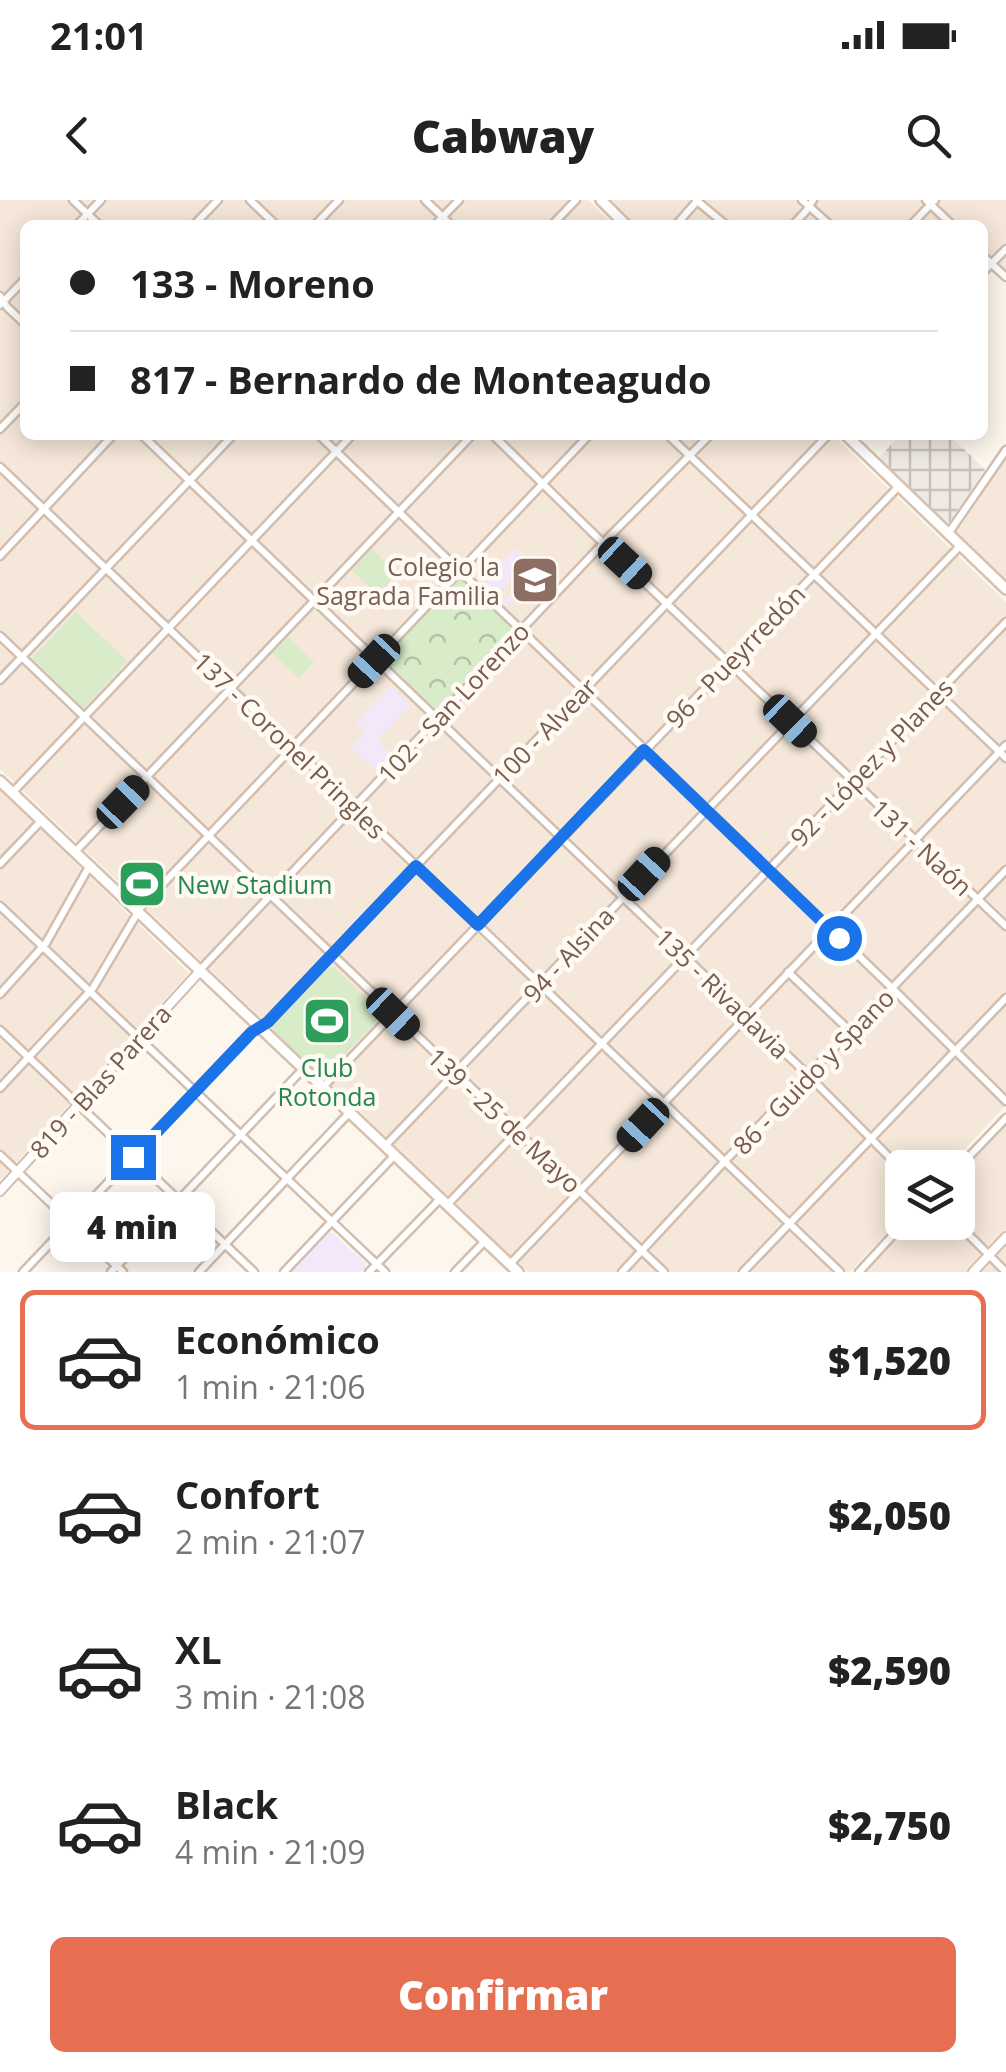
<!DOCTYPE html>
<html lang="es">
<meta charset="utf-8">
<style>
:root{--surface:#fff;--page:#f6f6f6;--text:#222;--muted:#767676;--line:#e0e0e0;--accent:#e76f51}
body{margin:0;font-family:"Open Sans",sans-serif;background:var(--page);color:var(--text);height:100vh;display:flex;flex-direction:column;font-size:38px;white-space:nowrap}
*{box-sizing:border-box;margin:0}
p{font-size:32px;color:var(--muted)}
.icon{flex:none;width:55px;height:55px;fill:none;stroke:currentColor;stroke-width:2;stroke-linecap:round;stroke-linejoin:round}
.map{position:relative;height:1072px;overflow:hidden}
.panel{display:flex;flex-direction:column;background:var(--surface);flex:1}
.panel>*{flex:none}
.hud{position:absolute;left:20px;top:20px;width:968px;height:220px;border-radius:15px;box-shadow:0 5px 25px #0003;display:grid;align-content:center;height:220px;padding:0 50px;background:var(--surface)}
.controls{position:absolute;left:885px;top:950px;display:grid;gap:20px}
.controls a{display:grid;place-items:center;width:90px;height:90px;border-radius:15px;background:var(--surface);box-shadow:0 5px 25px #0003;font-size:50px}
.end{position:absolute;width:45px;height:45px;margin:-22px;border:12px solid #1a73e8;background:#fff;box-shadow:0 0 0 5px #fff}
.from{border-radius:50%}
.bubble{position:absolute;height:70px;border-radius:15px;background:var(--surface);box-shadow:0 5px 25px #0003;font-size:32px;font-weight:800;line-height:70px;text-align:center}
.car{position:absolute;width:30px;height:60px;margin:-30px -15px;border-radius:12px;box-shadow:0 0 8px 2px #0007;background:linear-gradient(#222 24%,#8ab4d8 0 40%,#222 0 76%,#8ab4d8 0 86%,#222 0)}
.hud b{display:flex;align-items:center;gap:35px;height:95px;font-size:38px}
.hud b+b{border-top:2px solid var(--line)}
.hud i{width:25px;height:25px;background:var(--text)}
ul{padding:18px 0 0;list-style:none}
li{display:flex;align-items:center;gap:30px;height:140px;margin:0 20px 15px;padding:0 30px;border:5px solid transparent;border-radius:15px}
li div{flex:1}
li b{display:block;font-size:38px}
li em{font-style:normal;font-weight:800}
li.active{border-color:var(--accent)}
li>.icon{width:90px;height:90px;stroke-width:1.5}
.button{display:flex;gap:20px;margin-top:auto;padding:20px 50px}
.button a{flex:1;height:115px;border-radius:15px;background:var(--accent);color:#fff;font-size:40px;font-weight:800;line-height:115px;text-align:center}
.status{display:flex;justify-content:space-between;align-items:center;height:70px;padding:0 50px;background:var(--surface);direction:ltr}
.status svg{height:28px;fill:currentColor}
header{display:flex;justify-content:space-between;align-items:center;height:130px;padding:0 50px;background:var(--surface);font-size:45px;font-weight:800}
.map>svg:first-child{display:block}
.residential{fill:#f5e8da}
.industrial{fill:url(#industrial-grid)}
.education{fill:#f3e8fa}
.grass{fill:#d8ecc9}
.park{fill:url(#park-crowns)}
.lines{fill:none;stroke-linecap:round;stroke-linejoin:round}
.minor-casing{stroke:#d1beb0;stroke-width:11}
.tertiary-casing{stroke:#d1beb0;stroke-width:12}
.secondary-casing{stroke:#d6c0b0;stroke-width:14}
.minor{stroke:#fff;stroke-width:6}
.tertiary{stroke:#fff;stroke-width:8}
.secondary{stroke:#fff;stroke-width:9}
.route{stroke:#1a73e8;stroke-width:12}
.labels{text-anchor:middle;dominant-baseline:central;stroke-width:9;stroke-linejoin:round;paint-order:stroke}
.education-label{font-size:25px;fill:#785e54;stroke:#fffaf3;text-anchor:end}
.street-label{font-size:25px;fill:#7a5c4d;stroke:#fffaf3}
.leisure-label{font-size:25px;fill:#27864d;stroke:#fffaf3;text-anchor:start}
</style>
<div class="status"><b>21:01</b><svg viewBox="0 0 49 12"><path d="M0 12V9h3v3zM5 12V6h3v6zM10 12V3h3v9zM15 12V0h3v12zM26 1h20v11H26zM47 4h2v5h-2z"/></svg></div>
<header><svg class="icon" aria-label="back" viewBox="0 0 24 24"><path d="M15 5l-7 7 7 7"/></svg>Cabway<svg class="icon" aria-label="search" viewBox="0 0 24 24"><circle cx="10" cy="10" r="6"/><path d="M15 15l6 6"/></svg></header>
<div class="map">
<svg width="1006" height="1072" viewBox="0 0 1006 1072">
<defs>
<pattern id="industrial-grid" width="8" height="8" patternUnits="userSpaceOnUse" patternTransform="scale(2.5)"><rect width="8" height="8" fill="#efe9e4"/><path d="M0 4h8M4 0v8" fill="none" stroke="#c7c0bb"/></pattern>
<pattern id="park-crowns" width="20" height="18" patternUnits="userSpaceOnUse" patternTransform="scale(2.5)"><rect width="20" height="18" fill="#d8ecc9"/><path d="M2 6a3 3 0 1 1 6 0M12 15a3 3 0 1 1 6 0" fill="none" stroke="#b4c2a5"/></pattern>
</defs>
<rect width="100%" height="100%" fill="#fdf6ec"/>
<g class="residential">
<path d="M0 0H588L614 25H25V235H833L1006 402V905L948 967 902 968V1016L850 1072H528L0 569Z"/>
<path d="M605 0H1006V70L993 57 983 68 982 25H631Z"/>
<path d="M1006 259V379L957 332Z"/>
<path d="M0 590 189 773 0 980Z"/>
<path d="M1006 925V1072H865L913 1023 958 1022V976Z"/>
</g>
<path class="industrial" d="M900 235H949L985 269 948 324 879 258Z"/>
<g class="education">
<path d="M516 348 526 358 531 354 557 378 541 395 529 384 506 407 502 404 520 384 513 378 495 397 482 384Z"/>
<path d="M390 486 411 505 377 541 392 556 377 572 351 547 366 532 356 522Z"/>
<path d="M329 1033H333L365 1063V1067L361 1072H292Z"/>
</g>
<g class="grass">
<path d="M372 349 397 374 378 395 352 370Z"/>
<path d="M76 412 127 461 84 508 32 458Z"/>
<path d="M288 437 314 462 299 478 272 453Z"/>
<path d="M330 767H334L381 813V816L324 876H320L273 830V826Z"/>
</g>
<path class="park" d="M458 377 515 430 437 515 379 461Z"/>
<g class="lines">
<g class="minor-casing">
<g id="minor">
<path d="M73 0 99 25"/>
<path d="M250 0 276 25"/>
<path d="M425 0 451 25"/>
<path d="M696 0 726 25"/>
<path d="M802 0 830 25"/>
<path d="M926 0 952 25"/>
<path d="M77 25 101 0"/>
<path d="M194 25 218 0"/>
<path d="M315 25 339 0"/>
<path d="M435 25 459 0"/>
<path d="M552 25 576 0"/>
<path d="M676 25 697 1"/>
<path d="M793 25 806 11 813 0"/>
<path d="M911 25 935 0"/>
<path d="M982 55 1006 77"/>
<path d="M982 73 1006 49"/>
<path d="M0 96 7 107 25 124"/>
<path d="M0 105 25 79"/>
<path d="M0 229 25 203"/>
<path d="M142 235 808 875 902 970"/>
<path d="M319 235 893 789 1006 901"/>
<path d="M493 235 604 344 1006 726"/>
<path d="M668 235 1006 558"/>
<path d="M0 267 840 1072"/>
<path d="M948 334 1006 250"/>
<path d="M0 356 113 235"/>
<path d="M0 436 664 1072"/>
<path d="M0 480 233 235"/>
<path d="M12 593 352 235"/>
<path d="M75 652 472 235"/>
<path d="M0 664 41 621"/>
<path d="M0 706 385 1072"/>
<path d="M200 770 609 337 710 235"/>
<path d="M788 772 851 832"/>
<path d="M0 794 46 743 90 665"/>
<path d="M0 830 254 1072"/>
<path d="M323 887 899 286"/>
<path d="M0 888 93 788 141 707 589 235"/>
<path d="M385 946 960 346"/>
<path d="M0 955 123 1072"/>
<path d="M958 968 1006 918"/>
<path d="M447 1005 1006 422"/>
<path d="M956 1022 1006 1072"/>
<path d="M510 1064 1006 545"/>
<path d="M23 1072 251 832 267 822 828 235"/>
<path d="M111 1072 303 869"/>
<path d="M199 1072 349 913"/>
<path d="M284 1072 394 956"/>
<path d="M369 1072 440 999"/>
<path d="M455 1072 485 1041"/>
<path d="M622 1072 725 961 1006 670"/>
<path d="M743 1072 1006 798"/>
<path d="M859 1072 905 1022"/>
</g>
</g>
<g class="tertiary-casing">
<g id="tertiary">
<path d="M0 991 200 771"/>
<path d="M973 1072 1006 1037"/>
</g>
</g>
<g class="secondary-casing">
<g id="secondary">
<path d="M601 0 626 25"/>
<path d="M846 235 1006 389"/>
<path d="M0 581 518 1072"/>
</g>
</g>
<use href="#minor" class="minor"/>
<use href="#tertiary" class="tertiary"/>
<use href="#secondary" class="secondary"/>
</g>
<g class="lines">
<path class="route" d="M133 957 252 832 268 822 416 666 478 725 644 550 839 738"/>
</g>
<defs>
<g id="university-square" transform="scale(2.5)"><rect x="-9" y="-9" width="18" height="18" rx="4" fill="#8d6e63" stroke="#fffaf3"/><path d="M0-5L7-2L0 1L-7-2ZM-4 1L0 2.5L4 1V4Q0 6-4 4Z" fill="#fff"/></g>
<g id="stadium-square" transform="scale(2.5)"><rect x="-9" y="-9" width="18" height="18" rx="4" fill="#2e9e5b" stroke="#fffaf3"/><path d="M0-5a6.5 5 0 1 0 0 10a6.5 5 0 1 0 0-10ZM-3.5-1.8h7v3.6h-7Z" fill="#fff"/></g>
</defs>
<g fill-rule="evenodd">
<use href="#university-square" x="535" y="380"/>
<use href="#stadium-square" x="142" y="684"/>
<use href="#stadium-square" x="327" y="821"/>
</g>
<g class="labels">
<g class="education-label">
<text x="500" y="366">Colegio la<tspan x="500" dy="29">Sagrada Familia</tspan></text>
</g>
<g class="street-label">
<text transform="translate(735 456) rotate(-46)">96 - Pueyrredón</text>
<text transform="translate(453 502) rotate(-47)">102 - San Lorenzo</text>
<text transform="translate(544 531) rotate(-46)">100 - Alvear</text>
<text transform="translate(290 545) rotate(44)">137 - Coronel Pringles</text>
<text transform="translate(871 562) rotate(-46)">92 - López y Planes</text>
<text transform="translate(922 647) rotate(43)">131 - Naón</text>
<text transform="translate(568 754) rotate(-47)">94 - Alsina</text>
<text transform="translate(723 793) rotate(44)">135 - Rivadavia</text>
<text transform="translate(813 871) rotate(-46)">86 - Guido y Spano</text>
<text transform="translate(100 881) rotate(-48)">819 - Blas Parera</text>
<text transform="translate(505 920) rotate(43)">139 - 25 de Mayo</text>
</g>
<g class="leisure-label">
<text x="177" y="684">New Stadium</text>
<text x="327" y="867" text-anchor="middle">Club<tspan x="327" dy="29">Rotonda</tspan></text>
</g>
</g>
</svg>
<div class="controls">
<a><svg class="icon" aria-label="layers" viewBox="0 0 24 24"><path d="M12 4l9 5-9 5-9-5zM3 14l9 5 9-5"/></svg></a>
</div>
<i class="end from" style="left:839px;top:738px"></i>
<i class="end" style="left:133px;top:957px"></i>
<div class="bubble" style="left:50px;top:992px;width:165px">4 min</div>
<i class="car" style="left:625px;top:363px;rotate:133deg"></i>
<i class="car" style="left:374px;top:461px;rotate:223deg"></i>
<i class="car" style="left:790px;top:521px;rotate:134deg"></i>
<i class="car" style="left:123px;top:602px;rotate:44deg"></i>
<i class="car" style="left:644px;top:674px;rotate:43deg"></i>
<i class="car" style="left:393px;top:814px;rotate:134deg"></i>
<i class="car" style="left:643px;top:925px;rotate:223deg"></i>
<div class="hud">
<b><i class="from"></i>133 - Moreno</b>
<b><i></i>817 - Bernardo de Monteagudo</b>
</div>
</div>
<section class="panel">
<ul>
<li class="active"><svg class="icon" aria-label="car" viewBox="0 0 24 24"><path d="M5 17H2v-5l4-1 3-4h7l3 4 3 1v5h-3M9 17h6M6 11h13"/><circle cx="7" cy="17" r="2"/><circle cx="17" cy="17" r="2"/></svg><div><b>Económico</b><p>1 min · 21:06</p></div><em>$1,520</em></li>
<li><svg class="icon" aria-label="car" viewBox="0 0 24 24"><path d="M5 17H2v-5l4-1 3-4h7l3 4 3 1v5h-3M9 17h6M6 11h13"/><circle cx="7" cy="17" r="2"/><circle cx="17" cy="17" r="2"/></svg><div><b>Confort</b><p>2 min · 21:07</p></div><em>$2,050</em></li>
<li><svg class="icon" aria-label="car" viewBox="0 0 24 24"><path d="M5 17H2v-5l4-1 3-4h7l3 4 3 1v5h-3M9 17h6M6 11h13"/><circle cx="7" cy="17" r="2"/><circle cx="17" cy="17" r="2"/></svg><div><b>XL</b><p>3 min · 21:08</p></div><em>$2,590</em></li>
<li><svg class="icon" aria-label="car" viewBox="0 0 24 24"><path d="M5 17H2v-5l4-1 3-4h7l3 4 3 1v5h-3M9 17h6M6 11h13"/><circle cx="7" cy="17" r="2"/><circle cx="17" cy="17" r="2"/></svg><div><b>Black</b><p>4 min · 21:09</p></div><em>$2,750</em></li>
</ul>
<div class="button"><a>Confirmar</a></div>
</section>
